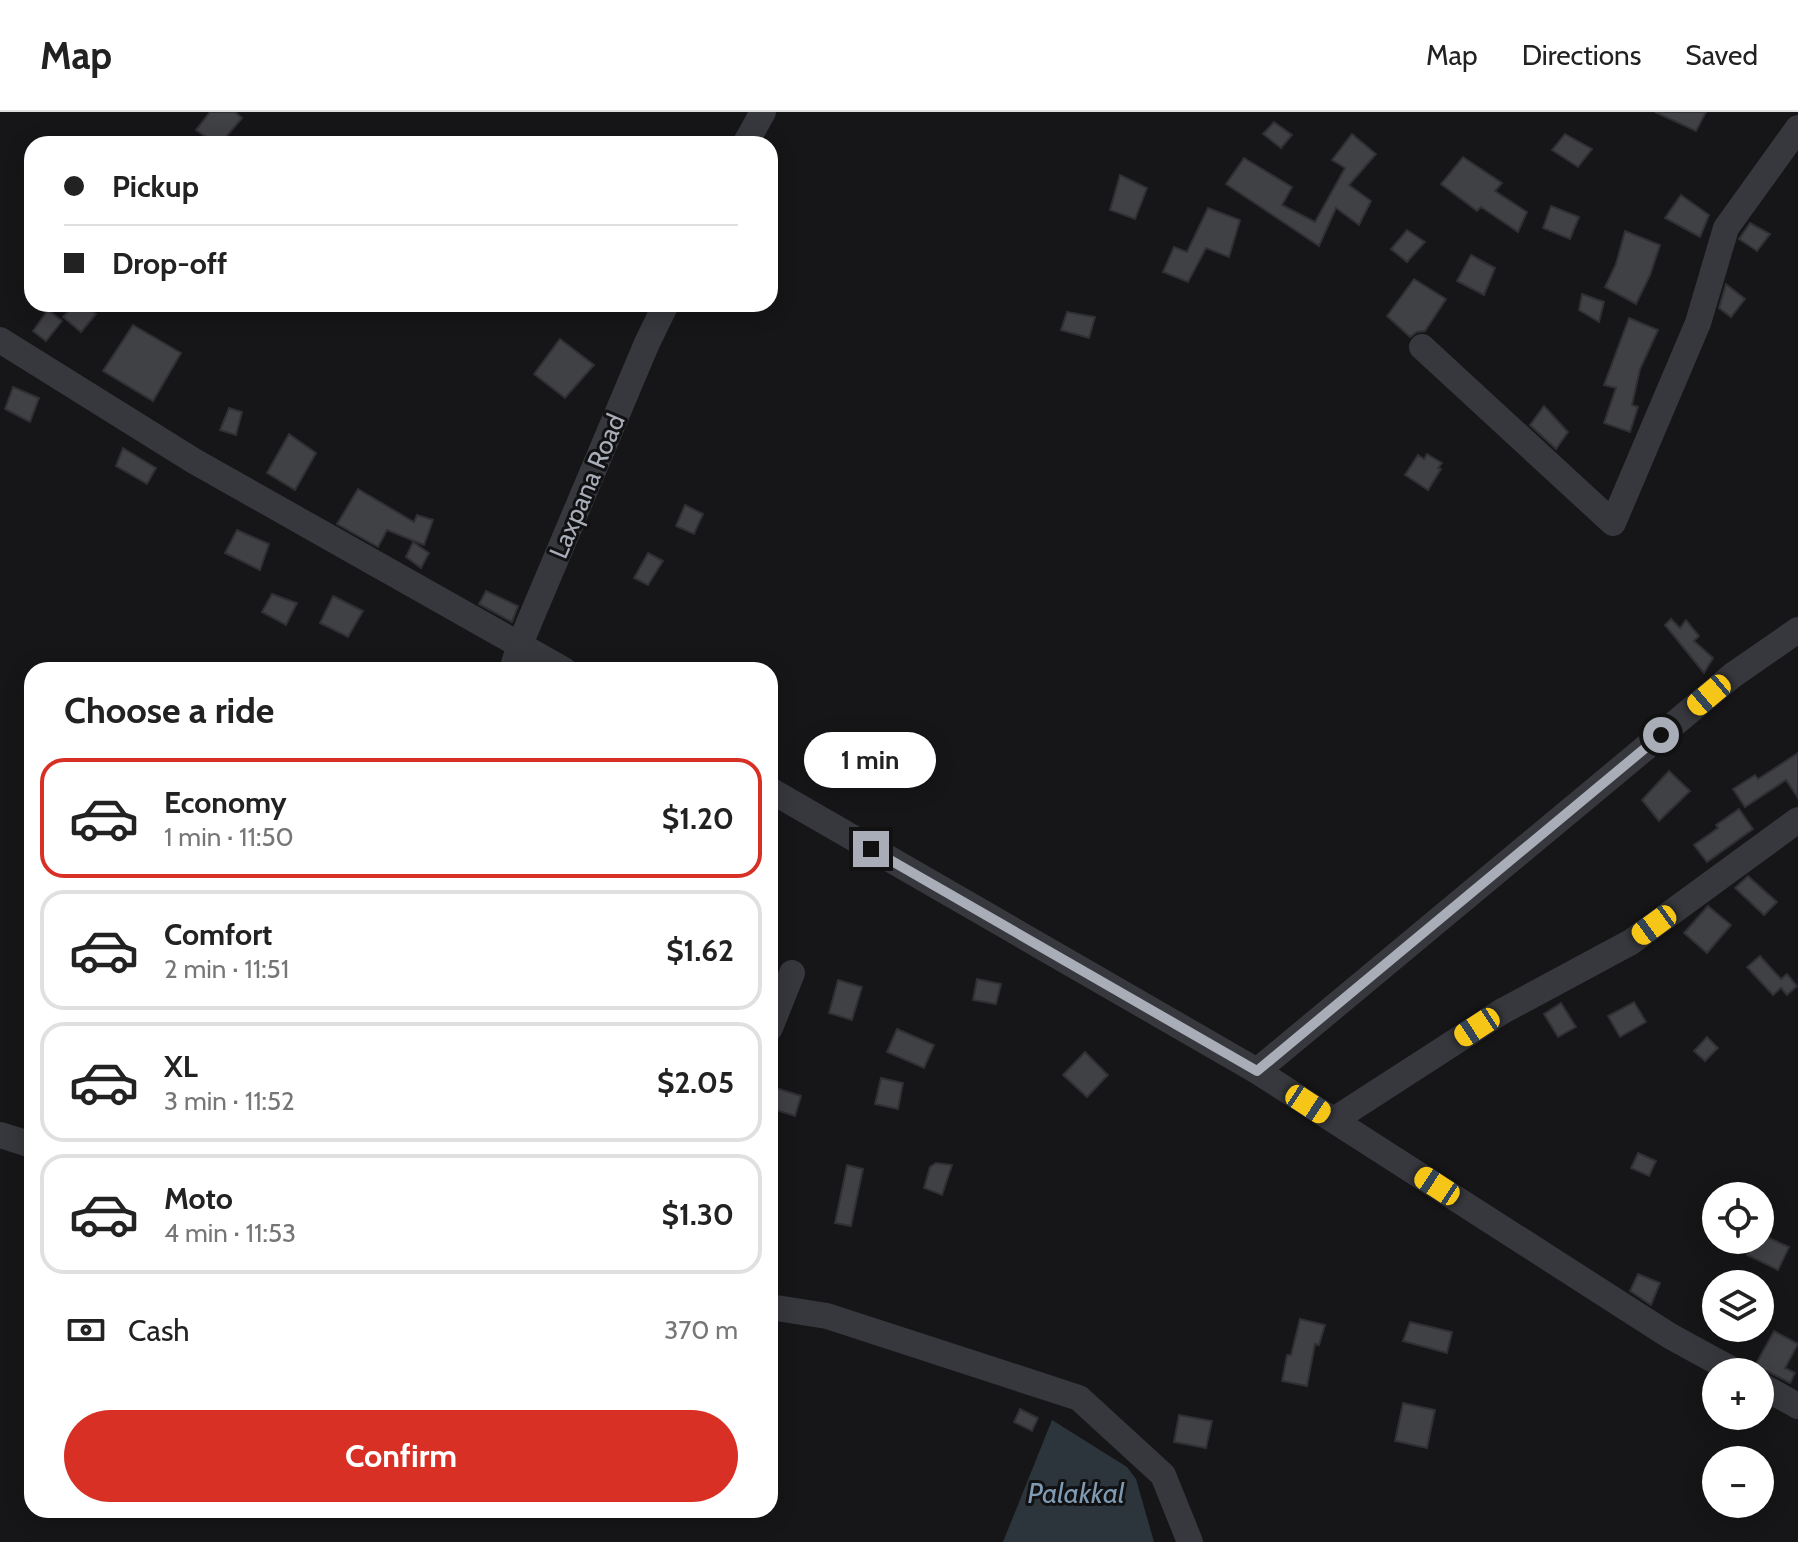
<!DOCTYPE html>
<meta charset="utf-8">
<style>
:root{--surface:#fff;--page:#f2f2f2;--text:#222;--muted:#767676;--line:#e0e0e0;--accent:#d93025}
body{margin:0;font-family:Cabin,sans-serif;background:var(--page);color:var(--text);height:100vh;display:flex;flex-direction:column;font-size:30px;white-space:nowrap}
*{box-sizing:border-box;margin:0}
p{font-size:26px;color:var(--muted)}
.icon{flex:none;width:44px;height:44px;fill:none;stroke:currentColor;stroke-width:2;stroke-linecap:round;stroke-linejoin:round}
.map{position:relative;flex:1;overflow:hidden}
.details{position:absolute;left:24px;top:550px;width:754px;height:856px;display:flex;flex-direction:column;background:var(--surface);border-radius:24px;box-shadow:0 4px 20px #0003}
.details>*{flex:none}
.guide{position:absolute;left:24px;top:24px;width:754px;height:176px;border-radius:24px;box-shadow:0 4px 20px #0003;display:grid;align-content:center;height:176px;padding:0 40px;background:var(--surface)}
.controls{position:absolute;left:1702px;top:1070px;display:grid;gap:16px}
.controls a{display:grid;place-items:center;width:72px;height:72px;border-radius:50%;background:var(--surface);box-shadow:0 4px 20px #0003;font-size:40px}
.end{position:absolute;width:36px;height:36px;margin:-18px;border:10px solid #a8adb8;background:#111;box-shadow:0 0 0 4px #111}
.from{border-radius:50%}
.bubble{position:absolute;height:56px;border-radius:28px;background:var(--surface);box-shadow:0 4px 20px #0003;font-size:26px;font-weight:700;line-height:56px;text-align:center}
.car{position:absolute;width:24px;height:48px;margin:-24px -12px;border-radius:10px;box-shadow:0 0 6px 2px #0007;background:linear-gradient(#f5c518 24%,#345 0 40%,#f5c518 0 76%,#345 0 86%,#f5c518 0)}
.guide b{display:flex;align-items:center;gap:28px;height:76px;font-size:30px}
.guide b+b{border-top:2px solid var(--line)}
.guide i{width:20px;height:20px;background:var(--text)}
ul{padding:0;list-style:none}
li{display:flex;align-items:center;gap:24px;height:120px;margin:0 16px 12px;padding:0 24px;border:4px solid var(--line);border-radius:24px}
li div{flex:1}
li b{display:block;font-size:30px}
li em{font-style:normal;font-weight:700}
li.active{border-color:var(--accent)}
li>.icon{width:72px;height:72px;stroke-width:1.5}
h2{padding:0 40px;font-size:36px;line-height:96px}
.pay{display:flex;align-items:center;gap:20px;height:88px;padding:0 40px;font-size:30px}
.pay p{margin-inline-start:auto}
.cta{display:flex;gap:16px;margin-top:auto;padding:16px 40px}
.cta a{flex:1;height:92px;border-radius:48px;background:var(--accent);color:#fff;font-size:32px;font-weight:700;line-height:92px;text-align:center}
header{display:flex;align-items:center;gap:48px;box-sizing:border-box;height:112px;padding:0 40px;background:var(--surface);border-bottom:2px solid var(--line)}
header strong{font-size:38px}
nav{display:flex;gap:44px;margin-inline-start:auto;font-size:28px}
.map>svg:first-child{display:block}
.water{fill:#2c353c}
.building{fill:#404145;stroke:#303034;stroke-width:2}
.lines{fill:none;stroke-linecap:round;stroke-linejoin:round}
.minor{stroke:#37383d;stroke-width:26}
.route{stroke:#a8adb8;stroke-width:10}
.labels{text-anchor:middle;dominant-baseline:central;stroke-width:6;stroke-linejoin:round;paint-order:stroke}
.street-label{font-size:26px;fill:#a8adb8;stroke:#111113}
.water-label{font-size:28px;font-style:italic;fill:#7f9bb3;stroke:#111113}
</style>
<header>
<strong>Map</strong>
<nav><a>Map</a><a>Directions</a><a>Saved</a></nav>
</header>
<div class="map">
<svg width="1798" height="1430" viewBox="0 0 1798 1430">
<rect width="100%" height="100%" fill="#161618"/>
<path class="water" d="M1052 1308 1127 1355 1136 1367 1154 1430H1003Z"/>
<g class="building">
<path d="M210 0H235L242 6 220 32H216L196 18Z"/>
<path d="M1655 0H1706L1696 19Z"/>
<path d="M1274 10 1292 23 1281 36 1263 22Z"/>
<path d="M1352 22 1376 42 1349 73 1371 89 1359 113 1336 96 1319 134 1226 72 1244 46 1292 75 1282 93 1315 110 1345 56 1332 48Z"/>
<path d="M1565 22 1592 37 1578 55 1552 38Z"/>
<path d="M1463 45 1502 71 1495 79 1527 100 1518 120 1481 95 1477 99 1441 72Z"/>
<path d="M1120 63 1147 76 1135 107 1110 98Z"/>
<path d="M1681 83 1709 103 1700 125 1665 106Z"/>
<path d="M1551 94 1579 105 1570 127 1543 116Z"/>
<path d="M1208 96 1240 108 1229 145 1206 136 1188 170 1163 160 1174 135 1187 140Z"/>
<path d="M1750 111 1770 122 1757 139 1739 127Z"/>
<path d="M1407 118 1425 130 1407 150 1391 137Z"/>
<path d="M1625 119 1660 133 1650 163 1636 192 1605 175 1616 152Z"/>
<path d="M1471 143 1495 156 1484 183 1457 169Z"/>
<path d="M1414 167 1446 187 1425 219 1417 220 1410 225 1387 204Z"/>
<path d="M1726 172 1745 187 1731 205 1719 196Z"/>
<path d="M1582 182 1604 190 1599 210 1579 198Z"/>
<path d="M75 192H80L96 202 81 220 63 205Z"/>
<path d="M48 198 62 209 46 229 33 219Z"/>
<path d="M1067 200 1095 205 1089 226 1061 218Z"/>
<path d="M1629 206 1658 218 1640 257 1632 293 1638 295 1630 320 1604 311 1616 276 1604 273Z"/>
<path d="M133 213 181 241 153 289 103 259Z"/>
<path d="M560 227 594 253 565 286 534 262Z"/>
<path d="M13 275 39 286 30 310 5 297Z"/>
<path d="M1544 294 1568 320 1556 337 1530 313Z"/>
<path d="M229 296 242 300 236 323 220 318Z"/>
<path d="M289 322 316 341 295 378 267 361Z"/>
<path d="M123 336 156 356 147 372 116 354Z"/>
<path d="M1427 342 1442 351 1438 356 1441 357 1428 378 1405 363 1418 343 1424 347Z"/>
<path d="M358 377 414 410 417 403 433 408 424 433 387 418 378 435 337 412Z"/>
<path d="M685 393 703 402 694 422 676 414Z"/>
<path d="M237 418 269 432 260 458 225 441Z"/>
<path d="M413 430 429 441 421 456 406 445Z"/>
<path d="M648 441 663 449 648 473 634 466Z"/>
<path d="M486 479 518 494 512 510 479 492Z"/>
<path d="M272 482 297 491 286 513 262 500Z"/>
<path d="M333 484 363 499 348 525 320 511Z"/>
<path d="M1671 507 1680 516 1686 508 1699 524 1694 529 1713 546 1704 561 1665 513Z"/>
<path d="M1798 641V686L1786 668 1745 695 1733 677 1755 663 1758 667Z"/>
<path d="M1669 659 1690 679 1659 709 1642 688Z"/>
<path d="M1739 697 1753 717 1707 750 1694 733 1718 716 1716 713Z"/>
<path d="M1748 764 1777 790 1764 803 1735 776Z"/>
<path d="M1708 794 1731 813 1707 841 1684 821Z"/>
<path d="M1760 844 1781 867 1787 862 1797 874 1787 883 1781 876 1773 883 1747 855Z"/>
<path d="M977 867 1001 872 996 892 973 888Z"/>
<path d="M838 868 862 875 852 908 829 901Z"/>
<path d="M1634 890 1646 910 1620 925 1608 904Z"/>
<path d="M1561 891 1576 915 1558 925 1544 902Z"/>
<path d="M897 917 934 933 924 956 887 940Z"/>
<path d="M1707 925 1718 936 1705 949 1694 939Z"/>
<path d="M1085 940 1108 963 1087 985 1063 963Z"/>
<path d="M881 966 903 971 898 997 875 992Z"/>
<path d="M770 974 801 984 795 1004 770 996Z"/>
<path d="M1638 1041 1656 1049 1649 1064 1631 1056Z"/>
<path d="M936 1051 952 1053 942 1083 924 1076 930 1055Z"/>
<path d="M847 1053 863 1057 851 1114 835 1111Z"/>
<path d="M1760 1122 1789 1135 1778 1158 1747 1143 1754 1128H1760Z"/>
<path d="M1638 1162 1660 1171 1651 1193 1630 1179Z"/>
<path d="M1300 1207 1325 1213 1319 1233 1315 1232 1307 1274 1282 1269 1287 1243H1291Z"/>
<path d="M1410 1210 1452 1220 1447 1241 1403 1229Z"/>
<path d="M1774 1219 1798 1232 1785 1256 1795 1261 1790 1271 1767 1259H1752Z"/>
<path d="M1403 1291 1435 1298 1427 1336 1395 1329Z"/>
<path d="M1020 1297 1038 1306 1032 1319 1014 1310Z"/>
<path d="M1179 1303 1212 1309 1206 1336 1174 1330Z"/>
</g>
<g class="lines">
<g class="minor">
<path d="M745 32 763 0"/>
<path d="M0 228 194 349 564 558"/>
<path d="M1422 235 1613 411 1698 211 1726 116 1798 16"/>
<path d="M512 558 520 532 647 231 666 192"/>
<path d="M770 678 1257 959 1733 563 1798 518"/>
<path d="M770 916 792 861"/>
<path d="M1257 959 1670 1224 1736 1260"/>
<path d="M1334 1008 1501 900 1631 830 1798 708"/>
<path d="M0 1023 32 1033"/>
<path d="M770 1195 827 1204 1079 1286 1163 1363 1190 1430"/>
<path d="M1760 1273 1798 1294"/>
</g>
</g>
<g class="lines">
<path class="route" d="M871 737 1257 959 1661 623"/>
</g>
<g class="labels">
<g class="street-label">
<text transform="translate(587 374) rotate(-67)">Laxpana Road</text>
</g>
<g class="water-label">
<text x="1076" y="1381">Palakkal</text>
</g>
</g>
</svg>
<div class="controls">
<a><svg class="icon" aria-label="locate" viewBox="0 0 24 24"><circle cx="12" cy="12" r="6"/><path d="M12 2v4M12 18v4M2 12h4M18 12h4"/></svg></a>
<a><svg class="icon" aria-label="layers" viewBox="0 0 24 24"><path d="M12 4l9 5-9 5-9-5zM3 14l9 5 9-5"/></svg></a>
<a>+</a>
<a>−</a>
</div>
<i class="end from" style="left:1661px;top:623px"></i>
<i class="end" style="left:871px;top:737px"></i>
<div class="bubble" style="left:804px;top:620px;width:132px">1 min</div>
<i class="car" style="left:1709px;top:583px;rotate:230deg"></i>
<i class="car" style="left:1654px;top:813px;rotate:234deg"></i>
<i class="car" style="left:1477px;top:915px;rotate:237deg"></i>
<i class="car" style="left:1308px;top:992px;rotate:123deg"></i>
<i class="car" style="left:1437px;top:1074px;rotate:303deg"></i>
<div class="guide">
<b><i class="from"></i>Pickup</b>
<b><i></i>Drop-off</b>
</div>
<section class="details">
<h2>Choose a ride</h2>
<ul>
<li class="active"><svg class="icon" aria-label="car" viewBox="0 0 24 24"><path d="M5 17H2v-5l4-1 3-4h7l3 4 3 1v5h-3M9 17h6M6 11h13"/><circle cx="7" cy="17" r="2"/><circle cx="17" cy="17" r="2"/></svg><div><b>Economy</b><p>1 min · 11:50</p></div><em>$1.20</em></li>
<li><svg class="icon" aria-label="car" viewBox="0 0 24 24"><path d="M5 17H2v-5l4-1 3-4h7l3 4 3 1v5h-3M9 17h6M6 11h13"/><circle cx="7" cy="17" r="2"/><circle cx="17" cy="17" r="2"/></svg><div><b>Comfort</b><p>2 min · 11:51</p></div><em>$1.62</em></li>
<li><svg class="icon" aria-label="car" viewBox="0 0 24 24"><path d="M5 17H2v-5l4-1 3-4h7l3 4 3 1v5h-3M9 17h6M6 11h13"/><circle cx="7" cy="17" r="2"/><circle cx="17" cy="17" r="2"/></svg><div><b>XL</b><p>3 min · 11:52</p></div><em>$2.05</em></li>
<li><svg class="icon" aria-label="car" viewBox="0 0 24 24"><path d="M5 17H2v-5l4-1 3-4h7l3 4 3 1v5h-3M9 17h6M6 11h13"/><circle cx="7" cy="17" r="2"/><circle cx="17" cy="17" r="2"/></svg><div><b>Moto</b><p>4 min · 11:53</p></div><em>$1.30</em></li>
</ul>
<div class="pay"><svg class="icon" aria-label="cash" viewBox="0 0 24 24"><path d="M3 7h18v10H3z"/><circle cx="12" cy="12" r="2"/></svg>Cash<p>370 m</p></div>
<div class="cta"><a>Confirm</a></div>
</section>
</div>
